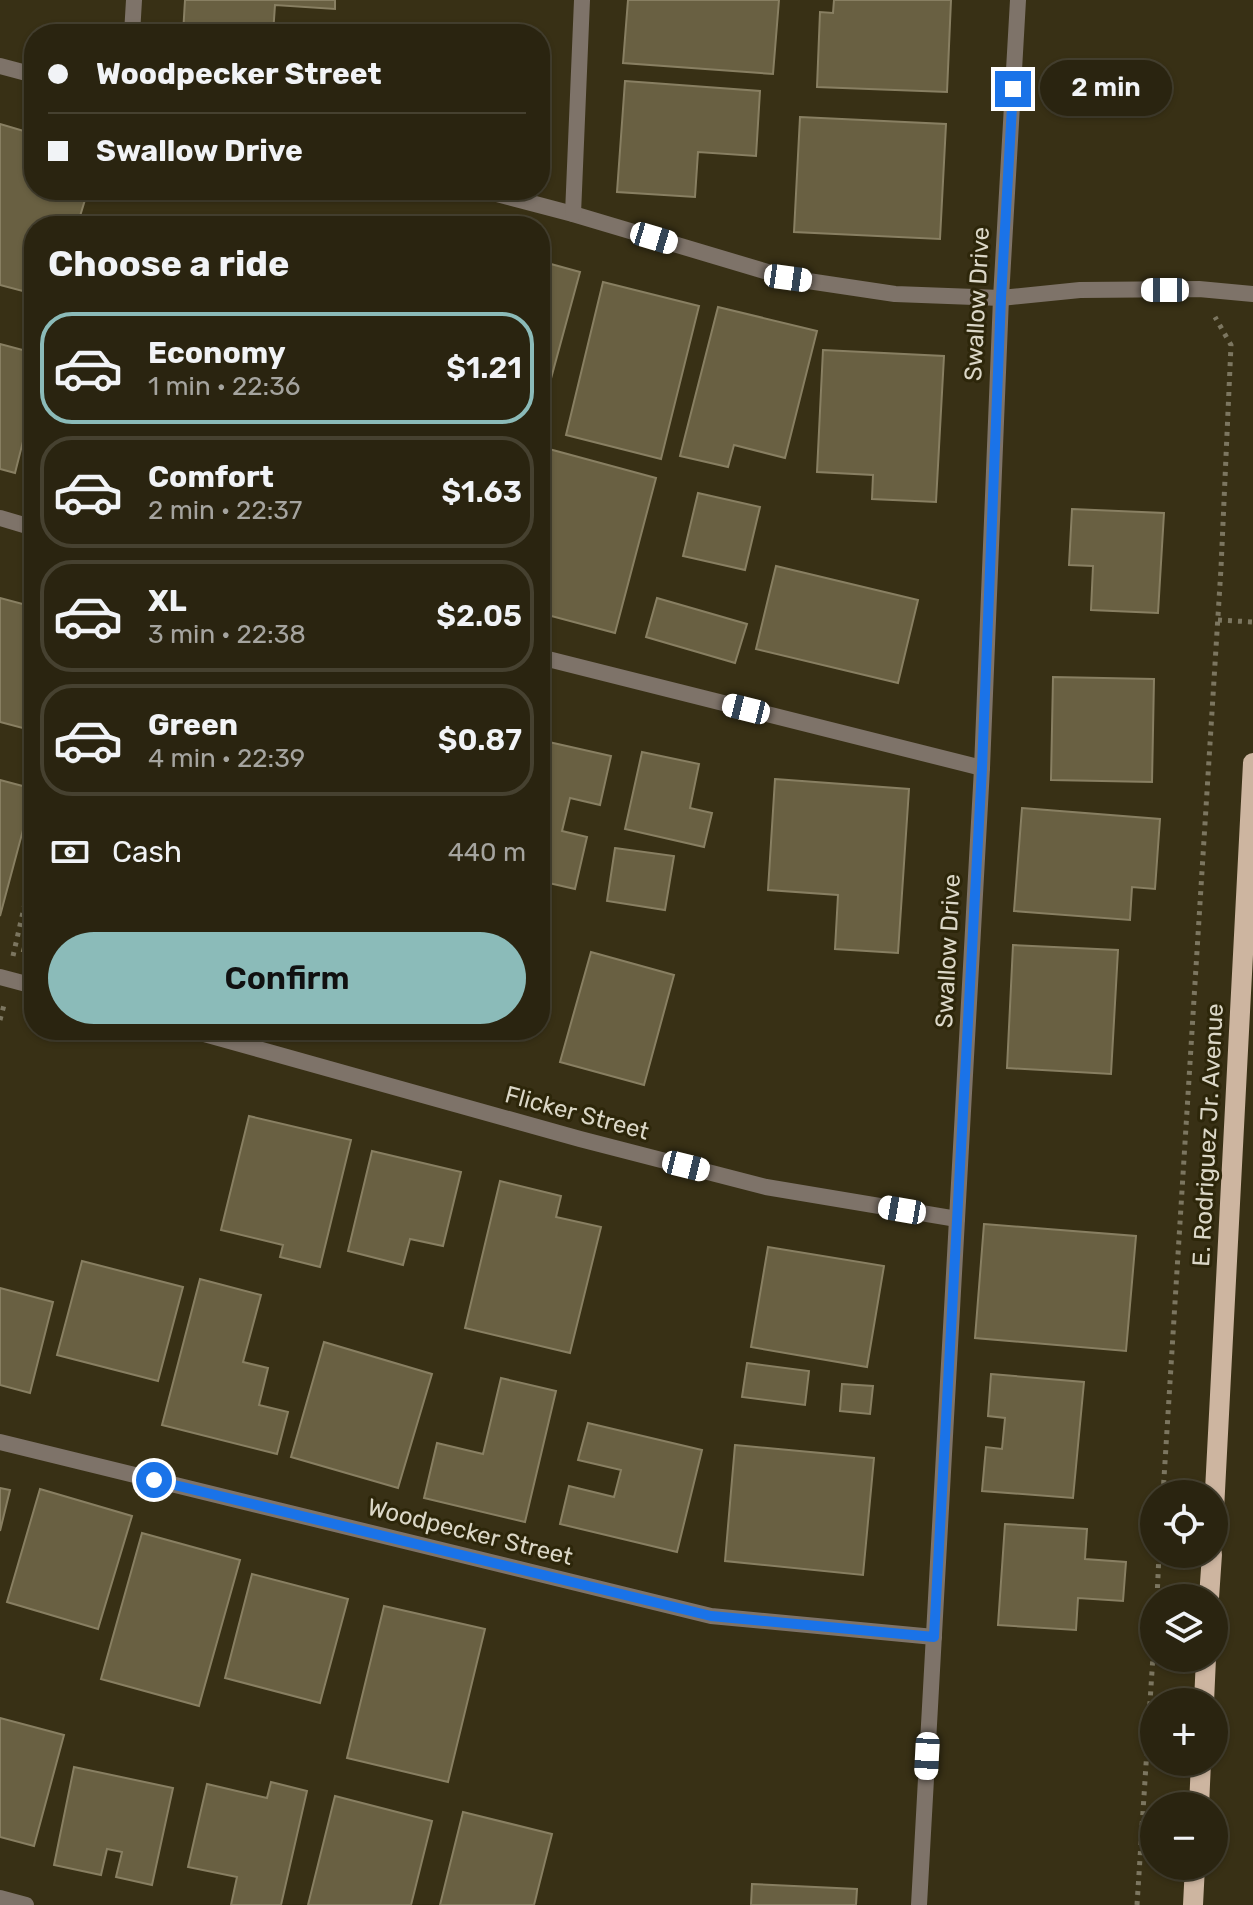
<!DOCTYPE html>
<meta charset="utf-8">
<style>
:root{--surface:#2a2410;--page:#322c19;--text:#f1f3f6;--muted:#a5a49f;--line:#464130;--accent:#8bbbb9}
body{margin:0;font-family:Rubik,sans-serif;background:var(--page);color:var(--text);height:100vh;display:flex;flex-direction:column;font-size:30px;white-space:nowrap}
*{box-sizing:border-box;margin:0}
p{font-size:26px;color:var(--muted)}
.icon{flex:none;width:44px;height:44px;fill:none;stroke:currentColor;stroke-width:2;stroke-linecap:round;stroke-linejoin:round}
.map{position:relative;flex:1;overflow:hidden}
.side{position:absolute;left:24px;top:216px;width:526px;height:824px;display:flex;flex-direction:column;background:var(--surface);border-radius:32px;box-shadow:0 2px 6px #0004,0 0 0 2px var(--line)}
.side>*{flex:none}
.hud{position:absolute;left:24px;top:24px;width:526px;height:176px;border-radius:32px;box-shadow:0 2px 6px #0004,0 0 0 2px var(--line);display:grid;align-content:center;height:176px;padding:0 24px;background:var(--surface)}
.buttons{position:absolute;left:1140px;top:1480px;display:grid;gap:16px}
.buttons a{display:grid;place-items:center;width:88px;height:88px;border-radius:50%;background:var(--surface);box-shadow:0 2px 6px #0004,0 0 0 2px var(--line);font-size:40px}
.end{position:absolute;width:36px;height:36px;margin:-18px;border:10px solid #1a73e8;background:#fff;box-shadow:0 0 0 4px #fff}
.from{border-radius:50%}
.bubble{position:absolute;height:56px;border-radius:28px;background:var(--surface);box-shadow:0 2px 6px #0004,0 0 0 2px var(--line);font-size:26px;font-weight:600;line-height:56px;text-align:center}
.car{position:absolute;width:24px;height:48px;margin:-24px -12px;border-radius:10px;box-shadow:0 0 6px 2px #0007;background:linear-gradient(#fff 24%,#345 0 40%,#fff 0 76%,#345 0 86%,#fff 0)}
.hud b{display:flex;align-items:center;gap:28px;height:76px;font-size:30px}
.hud b+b{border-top:2px solid var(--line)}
.hud i{width:20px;height:20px;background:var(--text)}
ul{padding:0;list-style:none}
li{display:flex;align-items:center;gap:24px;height:112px;margin:0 16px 12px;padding:0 8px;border:4px solid var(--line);border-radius:32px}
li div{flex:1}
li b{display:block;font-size:30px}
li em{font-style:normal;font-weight:600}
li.selected{border-color:var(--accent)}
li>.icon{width:72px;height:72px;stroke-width:1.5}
h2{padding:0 24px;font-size:36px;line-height:96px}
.pay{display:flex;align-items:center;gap:20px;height:88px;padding:0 24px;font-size:30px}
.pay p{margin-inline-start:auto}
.action{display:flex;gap:16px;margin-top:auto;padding:16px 24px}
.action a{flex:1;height:92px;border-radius:48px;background:var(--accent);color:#111;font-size:32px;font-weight:600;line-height:92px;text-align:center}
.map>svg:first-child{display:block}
.building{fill:#696042;stroke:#887f62;stroke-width:2}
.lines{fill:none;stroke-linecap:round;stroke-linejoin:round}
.path{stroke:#7c7660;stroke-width:5;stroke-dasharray:4 6;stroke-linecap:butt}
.street{stroke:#7e7369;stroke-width:16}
.primary{stroke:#cdb5a0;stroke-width:20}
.route{stroke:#1a73e8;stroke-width:10}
.labels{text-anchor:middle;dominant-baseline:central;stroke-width:6;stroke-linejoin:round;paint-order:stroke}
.street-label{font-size:24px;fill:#dbd7c7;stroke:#2d260a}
</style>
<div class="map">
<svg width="1253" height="1905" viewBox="0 0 1253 1905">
<rect width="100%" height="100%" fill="#383015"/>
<g class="building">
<path d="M185 0H335V9L275 5 273 34H183Z"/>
<path d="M628 0H779L773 74 623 63Z"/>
<path d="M834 0H951L947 92 817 87 820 12 833 13Z"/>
<path d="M625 81 760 91 756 156 698 152 695 197 617 192Z"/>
<path d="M800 117 946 124 940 239 794 232Z"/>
<path d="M0 124 34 134V190H88L77 226H34V294L0 285Z"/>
<path d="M540 261 580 272 540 419Z"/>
<path d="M603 282 699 306 661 459 566 435Z"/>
<path d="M718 307 817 331 785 458 734 445 728 467 680 456Z"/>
<path d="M0 344 34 353V398L15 473 0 469Z"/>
<path d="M823 350 944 356 936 502 872 499 873 475 817 472Z"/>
<path d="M549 449 656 478 615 633 540 613V483Z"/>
<path d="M698 493 760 507 745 570 683 556Z"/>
<path d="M1072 509 1164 513 1158 613 1091 610 1093 566 1069 565Z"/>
<path d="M776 566 918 600 898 683 756 649Z"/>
<path d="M0 598 34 607V731L0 722Z"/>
<path d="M657 598 747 624 735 663 646 637Z"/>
<path d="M1053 677 1154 679 1152 782 1051 780Z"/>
<path d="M540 740 611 756 600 805 570 798 562 831 587 837 575 889 540 881Z"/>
<path d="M642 752 699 764 690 808 712 813 704 847 625 829Z"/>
<path d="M775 779 909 789 898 953 835 949 838 895 768 890Z"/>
<path d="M0 780 34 789 0 916Z"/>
<path d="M1022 808 1160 819 1155 889 1132 887 1130 920 1014 911Z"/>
<path d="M615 848 674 856 665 910 607 901Z"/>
<path d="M34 905V954L22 951Z"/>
<path d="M1013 945 1118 950 1111 1074 1007 1068Z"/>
<path d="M591 952 674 975 644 1085 560 1062Z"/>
<path d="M249 1116 351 1140 320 1267 280 1257 283 1245 221 1230Z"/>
<path d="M372 1151 461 1172 443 1246 410 1239 403 1265 348 1251Z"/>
<path d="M500 1181 561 1196 556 1217 601 1227 570 1353 465 1328Z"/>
<path d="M984 1224 1136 1236 1126 1351 975 1338Z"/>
<path d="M768 1247 884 1266 867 1367 751 1347Z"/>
<path d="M82 1261 183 1287 158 1381 57 1355Z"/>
<path d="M200 1279 261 1295 243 1362 268 1368 259 1405 288 1412 277 1454 162 1425Z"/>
<path d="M0 1288 53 1302 30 1393 0 1385Z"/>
<path d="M324 1342 432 1374 398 1488 291 1457Z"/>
<path d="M747 1363 809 1371 805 1405 742 1397Z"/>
<path d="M991 1374 1084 1382 1073 1498 982 1491 986 1447 1002 1449 1005 1418 988 1416Z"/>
<path d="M501 1378 556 1391 525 1522 424 1498 437 1443 483 1454Z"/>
<path d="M842 1384 873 1386 870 1414 840 1411Z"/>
<path d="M588 1423 702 1450 677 1552 560 1524 569 1486 614 1497 621 1470 578 1460Z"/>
<path d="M735 1445 874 1458 863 1575 725 1561Z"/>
<path d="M0 1488 10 1490 0 1531Z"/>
<path d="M40 1489 132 1516 98 1629 7 1602Z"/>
<path d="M1005 1524 1087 1529 1085 1559 1126 1562 1123 1601 1078 1598 1076 1630 998 1625Z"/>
<path d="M142 1533 240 1560 199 1706 101 1679Z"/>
<path d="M252 1574 348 1599 320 1703 225 1678Z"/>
<path d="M384 1606 485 1629 448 1782 347 1758Z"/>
<path d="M0 1718 64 1735 34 1846 0 1837Z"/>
<path d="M74 1767 173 1788 152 1885 116 1877 122 1852 107 1849 101 1875 54 1865Z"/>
<path d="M271 1782 307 1791 281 1905H231L237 1877 188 1867 207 1784 267 1798Z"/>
<path d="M335 1796 432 1821 411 1905H308Z"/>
<path d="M463 1812 552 1834 534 1905H440Z"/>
<path d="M752 1884 857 1889 856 1905H751Z"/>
</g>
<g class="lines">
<g class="path">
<path d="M1218 620 1253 622"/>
<path d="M13 956 34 864"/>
<path d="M0 1020 4 1005"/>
<path d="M1163 1494 1221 568 1231 345 1215 317"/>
<path d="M1157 1598 1159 1554"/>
<path d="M1137 1905 1154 1640"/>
</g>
<g class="street">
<path d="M132 34 134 0"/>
<path d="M0 66 34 75"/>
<path d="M482 190 573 214 788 278 895 294 1001 298 1080 290 1199 289 1253 294"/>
<path d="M573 214 582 0"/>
<path d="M0 518 34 528"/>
<path d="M540 657 982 768"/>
<path d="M0 977 34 986"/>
<path d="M190 1030 580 1139 766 1187 957 1219"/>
<path d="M0 1442 711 1616 934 1637"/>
<path d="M0 1898 26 1905"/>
<path d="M919 1905 982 768 1001 298 1018 0"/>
</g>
<g class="primary">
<path d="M1214 1510 1253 763"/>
<path d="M1209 1598 1212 1554"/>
<path d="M1204 1702 1206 1658"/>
<path d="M1199 1806 1201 1762"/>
<path d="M1193 1905 1195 1866"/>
</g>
</g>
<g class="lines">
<path class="route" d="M154 1480 711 1616 934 1637 982 768 1001 298 1013 89"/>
</g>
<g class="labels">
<g class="street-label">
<text transform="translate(977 304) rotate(-87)">Swallow Drive</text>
<text transform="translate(948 951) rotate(-87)">Swallow Drive</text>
<text transform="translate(577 1113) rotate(15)">Flicker Street</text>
<text transform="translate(1208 1135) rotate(-87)">E. Rodriguez Jr. Avenue</text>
<text transform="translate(470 1532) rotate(14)">Woodpecker Street</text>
</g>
</g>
</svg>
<div class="buttons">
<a><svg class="icon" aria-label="locate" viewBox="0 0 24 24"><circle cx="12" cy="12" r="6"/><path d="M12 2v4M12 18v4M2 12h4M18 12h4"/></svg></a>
<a><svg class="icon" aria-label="layers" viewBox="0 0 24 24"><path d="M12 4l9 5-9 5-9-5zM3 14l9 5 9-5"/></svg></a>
<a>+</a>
<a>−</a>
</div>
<i class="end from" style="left:154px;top:1480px"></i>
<i class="end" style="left:1013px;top:89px"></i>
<div class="bubble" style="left:1040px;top:60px;width:132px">2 min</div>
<i class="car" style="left:654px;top:238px;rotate:107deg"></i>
<i class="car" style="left:788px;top:278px;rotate:98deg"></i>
<i class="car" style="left:1165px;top:290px;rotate:270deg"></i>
<i class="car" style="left:746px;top:709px;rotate:284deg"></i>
<i class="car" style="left:686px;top:1166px;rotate:104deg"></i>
<i class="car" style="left:902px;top:1210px;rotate:280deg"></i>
<i class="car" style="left:927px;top:1756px;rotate:183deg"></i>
<div class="hud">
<b><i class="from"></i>Woodpecker Street</b>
<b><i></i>Swallow Drive</b>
</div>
<section class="side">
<h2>Choose a ride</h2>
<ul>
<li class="selected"><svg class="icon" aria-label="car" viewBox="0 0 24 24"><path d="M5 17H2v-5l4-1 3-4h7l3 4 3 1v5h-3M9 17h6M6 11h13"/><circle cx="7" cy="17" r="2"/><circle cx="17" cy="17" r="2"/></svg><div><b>Economy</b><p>1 min · 22:36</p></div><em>$1.21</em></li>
<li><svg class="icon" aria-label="car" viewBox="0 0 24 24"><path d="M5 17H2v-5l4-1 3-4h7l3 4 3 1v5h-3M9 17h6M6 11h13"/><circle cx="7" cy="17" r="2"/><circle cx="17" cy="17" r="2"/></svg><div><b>Comfort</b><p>2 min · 22:37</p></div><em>$1.63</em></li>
<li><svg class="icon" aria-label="car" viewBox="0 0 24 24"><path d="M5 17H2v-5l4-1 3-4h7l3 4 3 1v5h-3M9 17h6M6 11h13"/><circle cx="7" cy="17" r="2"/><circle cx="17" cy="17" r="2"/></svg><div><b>XL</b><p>3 min · 22:38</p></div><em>$2.05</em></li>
<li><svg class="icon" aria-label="car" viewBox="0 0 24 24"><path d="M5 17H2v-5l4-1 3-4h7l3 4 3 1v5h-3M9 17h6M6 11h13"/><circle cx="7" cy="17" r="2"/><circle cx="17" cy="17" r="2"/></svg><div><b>Green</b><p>4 min · 22:39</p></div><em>$0.87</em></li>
</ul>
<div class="pay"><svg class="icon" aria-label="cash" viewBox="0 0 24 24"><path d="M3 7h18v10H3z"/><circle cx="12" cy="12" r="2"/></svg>Cash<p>440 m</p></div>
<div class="action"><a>Confirm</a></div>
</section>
</div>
